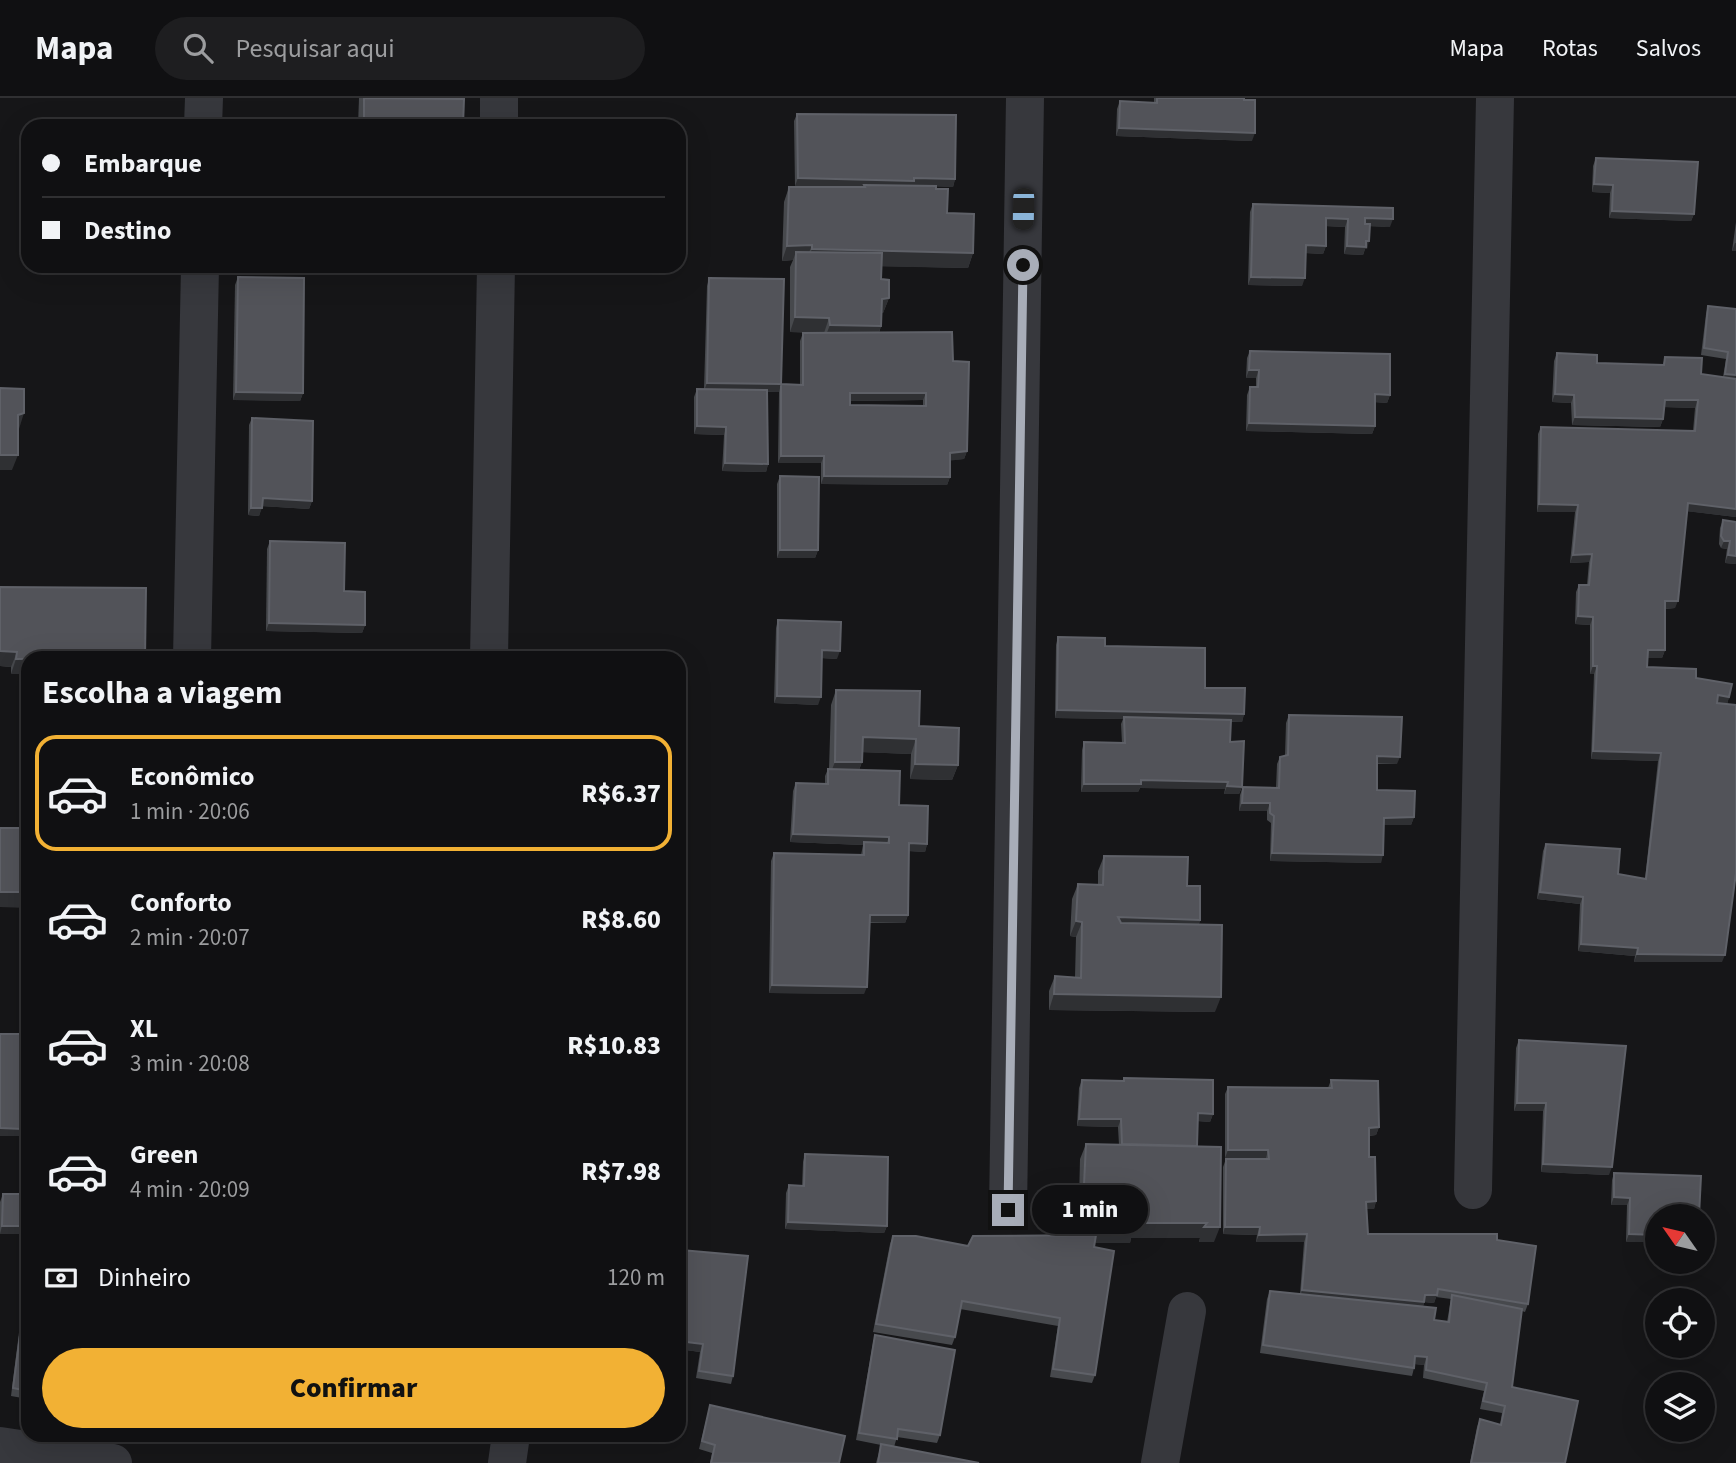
<!DOCTYPE html>
<html lang="pt">
<meta charset="utf-8">
<style>
:root{--surface:#101012;--page:#1e1e20;--text:#f1f3f6;--muted:#9c9d9f;--line:#303032;--accent:#f2b134}
body{margin:0;font-family:"Source Sans 3",sans-serif;background:var(--page);color:var(--text);height:100vh;display:flex;flex-direction:column;font-size:26px;white-space:nowrap}
*{box-sizing:border-box;margin:0}
p{font-size:23px;color:var(--muted)}
.icon{flex:none;width:38px;height:38px;fill:none;stroke:currentColor;stroke-width:2;stroke-linecap:round;stroke-linejoin:round}
.map{position:relative;flex:1;overflow:hidden}
.panel{position:absolute;left:21px;top:553px;width:665px;height:791px;display:flex;flex-direction:column;background:var(--surface);border-radius:21px;box-shadow:0 7px 28px #0002,0 0 0 2px var(--line)}
.panel>*{flex:none}
.guide{position:absolute;left:21px;top:21px;width:665px;height:154px;border-radius:21px;box-shadow:0 7px 28px #0002,0 0 0 2px var(--line);display:grid;align-content:center;height:154px;padding:0 21px;background:var(--surface)}
.needle{width:46px;rotate:304deg}
.tools{position:absolute;left:1645px;top:1106px;display:grid;gap:14px}
.tools a{display:grid;place-items:center;width:70px;height:70px;border-radius:50%;background:var(--surface);box-shadow:0 7px 28px #0002,0 0 0 2px var(--line);font-size:35px}
.end{position:absolute;width:32px;height:32px;margin:-16px;border:9px solid #a8adb8;background:#111;box-shadow:0 0 0 4px #111}
.from{border-radius:50%}
.bubble{position:absolute;height:49px;border-radius:24px;background:var(--surface);box-shadow:0 7px 28px #0002,0 0 0 2px var(--line);font-size:23px;font-weight:800;line-height:49px;text-align:center}
.car{position:absolute;width:21px;height:42px;margin:-21px -10px;border-radius:9px;box-shadow:0 0 5px 2px #0007;background:linear-gradient(#222 24%,#8ab4d8 0 40%,#222 0 76%,#8ab4d8 0 86%,#222 0)}
.guide b{display:flex;align-items:center;gap:24px;height:66px;font-size:26px}
.guide b+b{border-top:2px solid var(--line)}
.guide i{width:18px;height:18px;background:var(--text)}
ul{padding:0;list-style:none}
li{display:flex;align-items:center;gap:21px;height:116px;margin:0 14px 10px;padding:0 7px;border:4px solid transparent;border-radius:21px}
li div{flex:1}
li b{display:block;font-size:26px}
li em{font-style:normal;font-weight:800}
li.active{border-color:var(--accent)}
li>.icon{width:63px;height:63px;stroke-width:1.5}
h2{padding:0 21px;font-size:32px;line-height:84px}
.pay{display:flex;align-items:center;gap:18px;height:77px;padding:0 21px;font-size:26px}
.pay p{margin-inline-start:auto}
.cta{display:flex;gap:14px;margin-top:auto;padding:14px 21px}
.cta a{flex:1;height:80px;border-radius:42px;background:var(--accent);color:#111;font-size:28px;font-weight:800;line-height:80px;text-align:center}
header{display:flex;align-items:center;gap:42px;box-sizing:border-box;height:98px;padding:0 35px;background:var(--surface);border-bottom:2px solid var(--line)}
header strong{font-size:33px}
nav{display:flex;gap:38px;margin-inline-start:auto;font-size:24px}
.search{width:490px;height:63px;background:var(--page);display:flex;align-items:center;gap:18px;box-sizing:border-box;padding:0 24px;border-radius:38px;color:var(--muted);font-size:26px}
.map>svg:first-child{display:block}
.lines{fill:none;stroke-linecap:round;stroke-linejoin:round}
.minor{stroke:#37383d;stroke-width:38}
.wall{fill:#47494d;fill-rule:evenodd}
.shaded-wall{fill:#2f3033}
.building{fill:#525359;stroke:#5f6168;stroke-width:2;fill-rule:evenodd}
.route{stroke:#a8adb8;stroke-width:9}
</style>
<header>
<strong>Mapa</strong>
<div class="search"><svg class="icon" aria-label="search" viewBox="0 0 24 24"><circle cx="10" cy="10" r="6"/><path d="M15 15l6 6"/></svg>Pesquisar aqui</div>
<nav><a>Mapa</a><a>Rotas</a><a>Salvos</a></nav>
</header>
<div class="map">
<svg width="1736" height="1365" viewBox="0 0 1736 1365">
<rect width="100%" height="100%" fill="#161618"/>
<g class="lines">
<g class="minor">
<path d="M203 28 204 0"/>
<path d="M499 28V0"/>
<path d="M192 560 200 168"/>
<path d="M489 560 496 168"/>
<path d="M1473 1092 1495 0"/>
<path d="M1008 1112 1025 0"/>
<path d="M0 1348 113 1365"/>
<path d="M507 1365 511 1337"/>
<path d="M1160 1365 1187 1213"/>
</g>
</g>
<g class="wall">
<path d="M359 0H427L463 28H358Z"/>
<path d="M1154 0H1244L1252 43 1116 38 1117 11 1120 3 1154 5Z"/>
<path d="M797 16 955 81 953 89 936 88V91L947 115 973 155 968 170 881 168V181L889 200 883 215H882L881 228 879 235 953 263 967 353 964 361 950 362V379L947 387 821 386V365H778L779 294H767L768 366 766 374 722 373 724 337 694 336V299L697 291H704L707 188 709 180 781 286 800 287V243L803 235H824L790 234V169L793 162 782 163 784 104 789 89H840L795 88 794 23ZM923 302V308L850 307V303Z"/>
<path d="M1596 60 1694 116 1691 123 1609 120 1610 95 1592 94 1593 68Z"/>
<path d="M1253 106 1390 129 1370 128 1367 151H1365L1363 157 1344 156 1345 129 1326 128V148L1323 156 1306 155 1302 188 1248 187 1250 114Z"/>
<path d="M1736 124V153H1732Z"/>
<path d="M238 179 303 295 300 303 233 302 235 187Z"/>
<path d="M1708 208 1736 211V419L1687 413 1675 510 1665 511V552L1662 560H1648L1647 569 1696 580 1729 599 1727 606 1722 864H1634L1635 858 1578 853 1580 806 1537 801 1543 753 1546 746 1618 776 1645 781 1658 663 1591 661 1594 576H1590V527L1575 526 1576 494 1579 487H1587L1589 464 1570 465 1575 414H1537L1538 336 1541 329 1693 333 1695 310 1664 309 1663 321 1660 329 1572 327 1571 305 1552 304 1554 263 1557 255 1597 265 1663 267 1665 259 1701 276 1723 279 1726 261 1701 257 1706 216Z"/>
<path d="M1250 253 1390 297 1387 305 1375 304V328L1372 336 1246 333 1247 297 1250 289H1256V280H1246L1247 260Z"/>
<path d="M252 320 312 403 309 411 262 408 259 418 248 417 249 327Z"/>
<path d="M780 378 818 452 815 460H777V386Z"/>
<path d="M1723 422 1736 466 1725 465 1727 451 1721 450 1719 446 1720 430Z"/>
<path d="M270 443 365 527 362 535 266 533 267 451Z"/>
<path d="M0 489 28 560 11 576V569L0 568Z"/>
<path d="M778 522 837 561 822 560 818 607 774 605 776 530Z"/>
<path d="M1058 539 1105 548 1205 590 1244 616 1242 624H1231L1230 644 1242 689 1239 696H1224L1225 691 1140 690 1138 694H1081L1082 652 1084 644 1122 645 1121 626 1123 621 1055 620 1056 547Z"/>
<path d="M836 592 919 628 958 667 952 682 910 681 911 656 862 654V664L859 672 899 707 927 746 925 754 909 753 908 817 905 825H870L864 896 769 895 771 763 774 755 861 757 863 747 790 744 793 693 796 685 825 686V678L828 671H829L831 607Z"/>
<path d="M1289 617 1397 666H1377V692L1414 719 1411 727H1384L1381 765 1270 763 1271 725 1267 722V713H1239L1240 697 1243 689 1276 690 1277 666 1280 659 1285 658 1286 625Z"/>
<path d="M1104 758 1187 788 1200 822 1199 826 1215 914 1049 912V893L1055 878 1075 879 1076 839 1070 838 1072 801 1078 786 1098 787V773Z"/>
<path d="M1519 942 1609 1077 1541 1074 1543 1013H1514L1516 950Z"/>
<path d="M1124 980 1213 1016 1210 1024 1198 1023 1197 1048 1214 1144H1199L1200 1140H1131L1130 1145H1095V1277L1092 1285 1050 1279 1058 1228 960 1211 955 1239 952 1247 873 1234 890 1146 893 1138 968 1148 1083 1137V1103L1079 1102 1080 1061 1086 1046 1119 1047 1118 1029 1077 1028 1079 990 1082 982 1123 983Z"/>
<path d="M1331 982 1379 1029 1376 1037 1369 1038V1059L1376 1103 1374 1111H1367L1368 1136 1497 1142 1528 1206 1525 1214 1522 1213 1512 1289 1565 1365H1470L1477 1329 1480 1321 1500 1327 1502 1315 1480 1311 1484 1293 1423 1280 1424 1267 1415 1266 1412 1278 1260 1255 1267 1201 1270 1193 1300 1196 1304 1144H1256L1257 1137 1223 1136V1069L1226 1061H1266V1060H1225V996L1228 989 1328 990ZM1436 1199 1451 1201 1447 1224 1434 1222 1423 1209 1424 1204 1434 1205Z"/>
<path d="M805 1056 887 1128 884 1135 785 1131 786 1095 789 1087 802 1088 803 1064Z"/>
<path d="M1614 1075 1701 1078 1626 1144 1627 1107H1611L1612 1082Z"/>
<path d="M3 1096 28 1136H0V1104Z"/>
<path d="M681 1152 733 1278 731 1286 696 1280 700 1254 679 1251V1159Z"/>
<path d="M28 1163V1301L11 1298Z"/>
<path d="M875 1237 940 1337 937 1345 897 1339 894 1349 979 1365H876L881 1347 856 1342 873 1245Z"/>
<path d="M710 1307 839 1365H710L712 1355 699 1351Z"/>
</g>
<g class="shaded-wall">
<path d="M1119 30 1255 35 1252 43 1116 38Z"/>
<path d="M798 80H914L955 81 953 89 864 87 863 90 795 88Z"/>
<path d="M1594 86 1613 87 1610 95 1592 94Z"/>
<path d="M1612 113 1694 116 1691 123 1609 120Z"/>
<path d="M1326 120 1348 121 1345 129 1323 128Z"/>
<path d="M1365 120 1393 121 1390 129 1363 128Z"/>
<path d="M1366 143H1369L1367 151H1365L1363 157 1344 156 1347 148Z"/>
<path d="M1735 145H1736V153H1732Z"/>
<path d="M812 147 806 162 796 154 793 162 782 163 787 148Z"/>
<path d="M1306 147 1326 148 1323 156 1303 155Z"/>
<path d="M812 151 973 155 968 170 806 167Z"/>
<path d="M338 168H370L407 170 404 177 335 174Z"/>
<path d="M1251 179 1305 180 1302 188 1248 187Z"/>
<path d="M889 200 883 215 876 216 882 201Z"/>
<path d="M795 219 829 220 824 235 790 234Z"/>
<path d="M830 227 881 228 876 243 824 242Z"/>
<path d="M1249 272H1259L1256 280H1246Z"/>
<path d="M1725 276 1736 277V285L1723 283Z"/>
<path d="M707 285 781 286 779 294 704 293Z"/>
<path d="M236 294 303 295 300 303 233 302Z"/>
<path d="M850 295H926L923 302 847 303Z"/>
<path d="M1375 296 1390 297 1387 305 1372 304Z"/>
<path d="M1555 296 1574 297 1571 305 1552 304Z"/>
<path d="M1665 302H1698L1695 310 1662 309Z"/>
<path d="M24 315 19 331 13 332 18 317Z"/>
<path d="M1575 319 1663 321 1660 329 1572 327Z"/>
<path d="M1249 325 1375 328 1372 336 1246 333Z"/>
<path d="M697 328 726 329 724 337 694 336Z"/>
<path d="M967 353 964 361 947 363 950 355Z"/>
<path d="M0 357H18L12 372H0Z"/>
<path d="M781 358H824L821 365H778Z"/>
<path d="M725 365 768 366 766 374 722 373Z"/>
<path d="M824 378 950 379 947 387 821 386Z"/>
<path d="M263 400 312 403 309 411 260 408Z"/>
<path d="M1688 405 1736 411V419L1685 413Z"/>
<path d="M1539 406 1578 407 1575 414H1537Z"/>
<path d="M251 410H262L259 418 248 417Z"/>
<path d="M1724 443H1730L1727 451 1721 450Z"/>
<path d="M780 452H818L815 460H777Z"/>
<path d="M1592 456 1589 464 1570 465 1573 457Z"/>
<path d="M1728 457 1736 458V466L1725 465Z"/>
<path d="M1665 503H1678L1675 510 1663 511Z"/>
<path d="M1578 518 1593 519 1590 527 1575 526Z"/>
<path d="M269 525 365 527 362 535 266 533Z"/>
<path d="M822 552 840 553 837 561 819 560Z"/>
<path d="M1648 552H1665L1662 560H1645Z"/>
<path d="M0 553 17 554 11 569 0 568Z"/>
<path d="M16 561H28V576H11Z"/>
<path d="M1593 568H1597L1594 576H1590Z"/>
<path d="M1718 597 1729 599 1727 607 1715 605Z"/>
<path d="M777 598 821 599 818 607 774 605Z"/>
<path d="M1057 612 1244 616 1242 624 1124 621V619L1123 621 1055 620Z"/>
<path d="M863 639 916 641 911 656 857 654Z"/>
<path d="M1593 653 1661 655 1658 663 1591 661Z"/>
<path d="M1377 658 1400 659 1397 666 1374 665Z"/>
<path d="M835 664H862L856 679H829Z"/>
<path d="M915 666 958 667 952 682 910 681Z"/>
<path d="M1141 682 1228 684 1225 691 1140 690 1138 694H1081L1084 686Z"/>
<path d="M1227 688 1242 689 1239 696H1224Z"/>
<path d="M1242 705H1270L1267 713H1239Z"/>
<path d="M1414 719 1411 727H1381L1384 720Z"/>
<path d="M793 736 889 739 886 747 864 744 863 747 790 744Z"/>
<path d="M909 745 927 746 925 754 907 753Z"/>
<path d="M1272 755 1383 757 1381 765 1270 763Z"/>
<path d="M0 794H28V810L0 809Z"/>
<path d="M1540 794 1583 799 1580 806 1537 801Z"/>
<path d="M870 817H908L905 825 867 824Z"/>
<path d="M1118 819 1200 822 1195 837 1113 835Z"/>
<path d="M1076 823 1082 824 1076 839 1070 838Z"/>
<path d="M1581 846 1638 850 1635 858 1578 853Z"/>
<path d="M1637 856 1725 857 1722 864H1634Z"/>
<path d="M772 887 867 889 864 896 769 895Z"/>
<path d="M1054 896 1221 899 1215 914 1049 912Z"/>
<path d="M1517 1005H1546L1543 1013H1514Z"/>
<path d="M1198 1015 1213 1016 1210 1024 1196 1023Z"/>
<path d="M1079 1021H1121L1118 1029 1077 1028Z"/>
<path d="M22 1024H28V1032L21 1031 19 1038H0V1030Z"/>
<path d="M1379 1029 1376 1037 1366 1038 1369 1030Z"/>
<path d="M1228 1052H1268L1266 1060H1225Z"/>
<path d="M1543 1066 1612 1069 1609 1077 1541 1074Z"/>
<path d="M1614 1099 1630 1100 1627 1107H1611Z"/>
<path d="M1376 1103 1374 1111H1363L1366 1104Z"/>
<path d="M788 1124 887 1128 884 1135 785 1131Z"/>
<path d="M1136 1125H1207L1220 1129 1214 1144H1199L1200 1140H1131L1130 1145H1083L1089 1130Z"/>
<path d="M2 1128H28V1136H0Z"/>
<path d="M1225 1129H1260L1257 1137 1223 1136Z"/>
<path d="M1307 1136 1304 1144H1256L1259 1137Z"/>
<path d="M1629 1136 1657 1137V1144H1626Z"/>
<path d="M1302 1192 1425 1197H1437L1434 1205 1424 1204 1422 1212 1300 1200Z"/>
<path d="M679 1243 703 1246 700 1254 679 1251Z"/>
<path d="M1415 1258 1427 1259 1424 1267 1413 1266Z"/>
</g>
<g class="building">
<path d="M364 0 464 1 463 28H364Z"/>
<path d="M1157 0H1244V2H1255V35L1119 30 1120 3 1157 5Z"/>
<path d="M797 16 956 17 955 81 914 80V83L798 80Z"/>
<path d="M1596 60 1698 64 1694 116 1612 113 1613 87 1594 86Z"/>
<path d="M864 87 936 88V91H948L947 115 974 116 973 155 812 151V147L787 148 789 89H865Z"/>
<path d="M1253 106 1393 110V121L1365 120V126H1370L1369 143H1366V149L1347 148 1348 121 1326 120V148L1306 147 1305 180 1251 179Z"/>
<path d="M796 154 882 155 881 181 889 182V200L882 201 881 228 830 227 829 220 795 219Z"/>
<path d="M370 168H407V170Z"/>
<path d="M238 179 304 180 303 295 236 294Z"/>
<path d="M709 180 784 181 781 286 803 287V235L952 234 953 263 969 264 967 353 950 355V379L824 378V358H781V286L707 285ZM850 295H926V308L850 307Z"/>
<path d="M1708 208 1736 211V277L1725 276 1728 254 1704 250Z"/>
<path d="M1250 253 1390 256V297L1375 296V328L1249 325 1250 289H1258L1259 272H1249Z"/>
<path d="M1557 255 1597 257V265L1664 267 1665 259 1702 260 1701 276 1736 281V411L1688 405 1678 503H1665V552H1648L1647 569 1696 571V580L1732 586 1729 599 1718 597 1717 605 1736 607V775L1725 857 1637 856 1638 850 1581 846 1583 799 1540 794 1546 746 1620 751 1618 776 1646 781 1661 655 1593 653 1597 568H1593V519L1578 518 1579 487H1589L1592 456 1573 457 1578 407 1539 406 1541 329 1695 333 1698 302H1665L1663 321 1575 319 1574 297 1555 296Z"/>
<path d="M0 290 24 291V315L18 317V357H0Z"/>
<path d="M697 291 767 292 768 366 725 365 726 329 697 328Z"/>
<path d="M252 320 313 323 312 403 263 400 262 410H251Z"/>
<path d="M780 378 819 379 818 452H780Z"/>
<path d="M1723 422 1736 424V458L1728 457 1730 443H1724L1721 438Z"/>
<path d="M270 443 345 445 344 493 365 494V527L269 525Z"/>
<path d="M0 489 146 490 145 560 16 561 17 554 0 553Z"/>
<path d="M778 522 841 524 840 553 822 552 821 599 777 598Z"/>
<path d="M1058 539 1105 540V548L1205 550V590H1245L1244 616 1057 612Z"/>
<path d="M836 592 920 593 919 628 959 630 958 667 915 666 916 641 863 639 862 664H835Z"/>
<path d="M1289 617 1402 619 1400 659 1377 658V692L1415 693 1414 719 1384 720 1383 757 1272 755 1274 718 1270 715V705H1242L1243 689 1279 690 1280 659 1288 657Z"/>
<path d="M1124 619 1231 622 1230 644 1244 643 1242 689 1227 688 1228 684 1141 682V686H1084V644L1125 645Z"/>
<path d="M828 671 900 673 899 707 928 708 927 746 909 745 908 817H870L867 889 772 887 774 755 864 757V744L889 745V739L793 736 796 685 828 686Z"/>
<rect x="0" y="730" width="28" height="64"/>
<path d="M1104 758 1188 759 1187 788H1200V822L1118 819 1121 825 1222 827 1221 899 1054 896 1055 878 1081 880 1082 824 1076 823 1078 786 1103 787Z"/>
<path d="M0 936H28V1024H22V1031L0 1030Z"/>
<path d="M1519 942 1626 948 1612 1069 1543 1066 1546 1005H1517Z"/>
<path d="M1124 980 1213 982V1016L1198 1015 1197 1048 1122 1046 1121 1021H1079L1082 982 1124 983Z"/>
<path d="M1331 982 1378 983 1379 1029 1369 1030V1059H1375L1376 1103 1366 1104 1368 1136H1497V1142L1536 1148 1528 1206 1438 1191 1437 1197H1425L1424 1204 1302 1192 1307 1136 1259 1137 1260 1129H1225L1226 1061H1269L1268 1052H1228V989L1332 990Z"/>
<path d="M1086 1046 1221 1049 1220 1129H1204L1207 1125H1136L1135 1130H1089V1088L1084 1087Z"/>
<path d="M805 1056 888 1059 887 1128 788 1124 789 1087 804 1088Z"/>
<path d="M1614 1075 1701 1078 1699 1118H1657V1137L1629 1136 1630 1100 1614 1099Z"/>
<path d="M3 1096H28V1128H2Z"/>
<path d="M1096 1137 1094 1149 1114 1153 1095 1277 1053 1271 1060 1220 962 1203 955 1239 876 1226 893 1138H916L968 1148 973 1138Z"/>
<path d="M681 1152 748 1158 733 1278 699 1273 703 1246 679 1243V1164Z"/>
<path d="M28 1177V1293L13 1290Z"/>
<path d="M1270 1193 1436 1210 1434 1222 1449 1224 1452 1197 1522 1211 1512 1289 1578 1303 1565 1365H1471L1480 1321 1501 1327 1505 1308 1483 1303 1487 1285 1426 1272 1427 1259 1415 1258 1414 1270 1263 1247Z"/>
<path d="M875 1237 955 1252 940 1337 898 1331 897 1341 859 1335Z"/>
<path d="M710 1307 845 1338 839 1365H711L715 1347 702 1343Z"/>
<path d="M881 1346 979 1365H878Z"/>
</g>
<g class="lines">
<path class="route" d="M1008 1112 1023 167"/>
</g>
</svg>
<div class="tools">
<a><svg class="needle" viewBox="-14 -14 28 28"><path d="M0-13l5 13h-10z" fill="#e53935"/><path d="M0 13l5-13h-10z" fill="#9c9d9f"/></svg></a>
<a><svg class="icon" aria-label="locate" viewBox="0 0 24 24"><circle cx="12" cy="12" r="6"/><path d="M12 2v4M12 18v4M2 12h4M18 12h4"/></svg></a>
<a><svg class="icon" aria-label="layers" viewBox="0 0 24 24"><path d="M12 4l9 5-9 5-9-5zM3 14l9 5 9-5"/></svg></a>
</div>
<i class="end from" style="left:1023px;top:167px"></i>
<i class="end" style="left:1008px;top:1112px"></i>
<div class="bubble" style="left:1032px;top:1087px;width:116px">1 min</div>
<i class="car" style="left:1023px;top:111px;rotate:181deg"></i>
<div class="guide">
<b><i class="from"></i>Embarque</b>
<b><i></i>Destino</b>
</div>
<section class="panel">
<h2>Escolha a viagem</h2>
<ul>
<li class="active"><svg class="icon" aria-label="car" viewBox="0 0 24 24"><path d="M5 17H2v-5l4-1 3-4h7l3 4 3 1v5h-3M9 17h6M6 11h13"/><circle cx="7" cy="17" r="2"/><circle cx="17" cy="17" r="2"/></svg><div><b>Econômico</b><p>1 min · 20:06</p></div><em>R$6.37</em></li>
<li><svg class="icon" aria-label="car" viewBox="0 0 24 24"><path d="M5 17H2v-5l4-1 3-4h7l3 4 3 1v5h-3M9 17h6M6 11h13"/><circle cx="7" cy="17" r="2"/><circle cx="17" cy="17" r="2"/></svg><div><b>Conforto</b><p>2 min · 20:07</p></div><em>R$8.60</em></li>
<li><svg class="icon" aria-label="car" viewBox="0 0 24 24"><path d="M5 17H2v-5l4-1 3-4h7l3 4 3 1v5h-3M9 17h6M6 11h13"/><circle cx="7" cy="17" r="2"/><circle cx="17" cy="17" r="2"/></svg><div><b>XL</b><p>3 min · 20:08</p></div><em>R$10.83</em></li>
<li><svg class="icon" aria-label="car" viewBox="0 0 24 24"><path d="M5 17H2v-5l4-1 3-4h7l3 4 3 1v5h-3M9 17h6M6 11h13"/><circle cx="7" cy="17" r="2"/><circle cx="17" cy="17" r="2"/></svg><div><b>Green</b><p>4 min · 20:09</p></div><em>R$7.98</em></li>
</ul>
<div class="pay"><svg class="icon" aria-label="cash" viewBox="0 0 24 24"><path d="M3 7h18v10H3z"/><circle cx="12" cy="12" r="2"/></svg>Dinheiro<p>120 m</p></div>
<div class="cta"><a>Confirmar</a></div>
</section>
</div>
